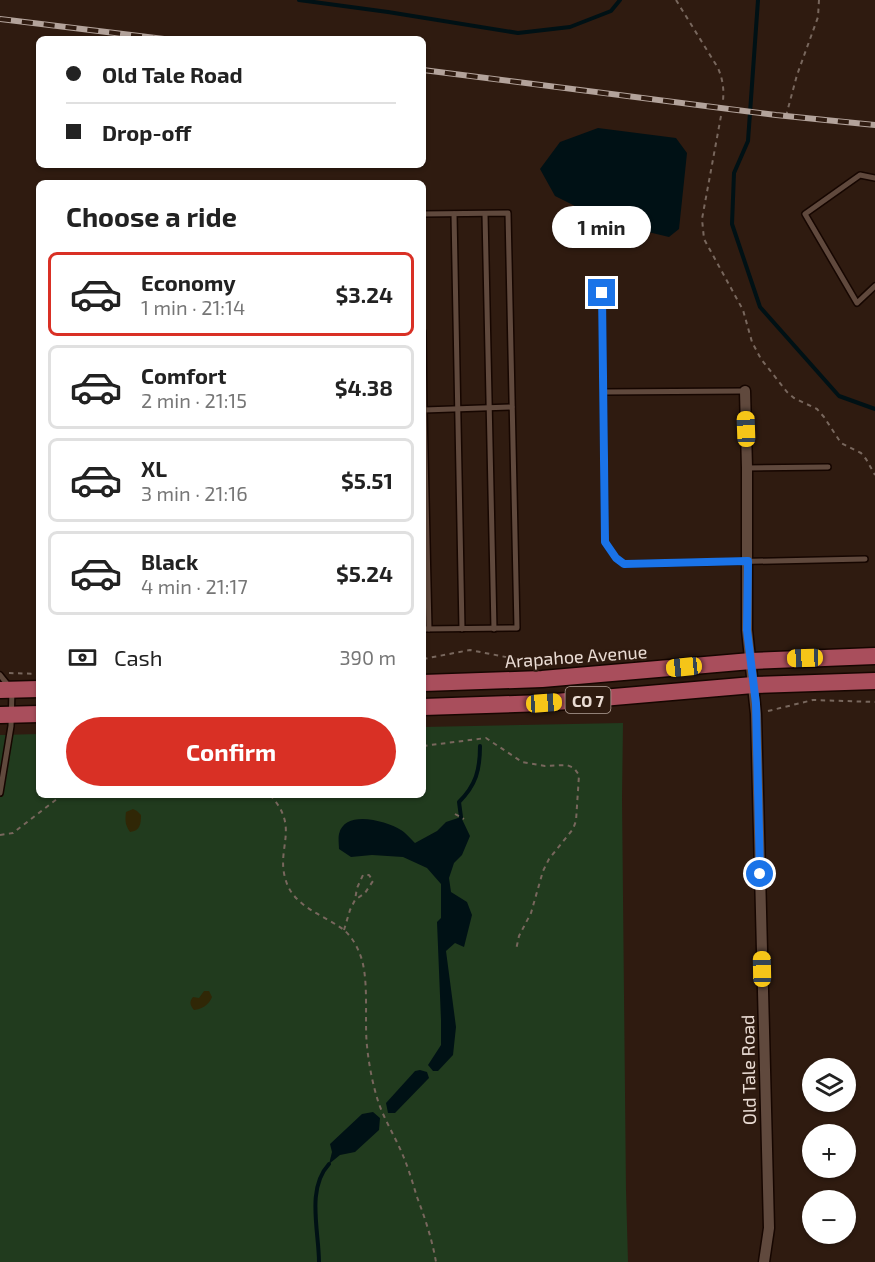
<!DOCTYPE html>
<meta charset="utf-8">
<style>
:root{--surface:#fff;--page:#f2f2f2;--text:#222;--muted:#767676;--line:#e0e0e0;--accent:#d93025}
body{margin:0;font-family:"Exo 2",sans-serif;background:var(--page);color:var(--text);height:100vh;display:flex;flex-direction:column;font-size:22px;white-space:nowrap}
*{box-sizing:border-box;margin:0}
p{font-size:20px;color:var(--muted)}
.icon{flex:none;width:33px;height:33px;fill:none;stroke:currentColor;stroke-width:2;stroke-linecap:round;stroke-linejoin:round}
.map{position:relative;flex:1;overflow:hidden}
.side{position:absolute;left:36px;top:180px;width:390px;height:618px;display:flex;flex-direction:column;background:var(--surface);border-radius:9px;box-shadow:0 2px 4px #0004}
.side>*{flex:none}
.hud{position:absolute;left:36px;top:36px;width:390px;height:132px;border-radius:9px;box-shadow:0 2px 4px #0004;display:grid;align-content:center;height:132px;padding:0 30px;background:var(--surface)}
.buttons{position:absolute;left:802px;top:1058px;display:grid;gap:12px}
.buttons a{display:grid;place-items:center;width:54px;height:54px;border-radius:50%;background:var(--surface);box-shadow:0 2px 4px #0004;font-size:30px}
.end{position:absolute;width:27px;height:27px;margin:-14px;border:8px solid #1a73e8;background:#fff;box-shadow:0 0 0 3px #fff}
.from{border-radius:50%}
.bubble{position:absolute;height:42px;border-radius:21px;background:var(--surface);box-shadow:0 2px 4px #0004;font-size:20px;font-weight:700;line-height:42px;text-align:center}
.car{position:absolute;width:18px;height:36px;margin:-18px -9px;border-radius:8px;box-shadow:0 0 4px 2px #0007;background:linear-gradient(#f5c518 24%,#345 0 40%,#f5c518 0 76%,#345 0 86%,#f5c518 0)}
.hud b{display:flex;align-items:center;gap:21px;height:57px;font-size:22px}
.hud b+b{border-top:2px solid var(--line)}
.hud i{width:15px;height:15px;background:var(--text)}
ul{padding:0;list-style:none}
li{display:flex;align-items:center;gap:18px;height:84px;margin:0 12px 9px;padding:0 18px;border:3px solid var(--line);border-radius:9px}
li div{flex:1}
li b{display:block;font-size:22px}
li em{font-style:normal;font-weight:700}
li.current{border-color:var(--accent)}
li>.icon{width:54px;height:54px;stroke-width:1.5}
h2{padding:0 30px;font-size:27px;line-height:72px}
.pay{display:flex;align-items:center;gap:15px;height:66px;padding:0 30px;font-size:22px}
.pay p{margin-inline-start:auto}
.button{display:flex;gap:12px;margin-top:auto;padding:12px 30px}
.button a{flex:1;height:69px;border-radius:36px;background:var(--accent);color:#fff;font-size:24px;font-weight:700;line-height:69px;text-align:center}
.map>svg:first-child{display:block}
.green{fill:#213b1e}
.sand{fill:#302706}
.water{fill:#001115}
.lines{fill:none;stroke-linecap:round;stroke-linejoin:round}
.stream{stroke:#001115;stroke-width:4}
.service-casing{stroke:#160600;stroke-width:8}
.minor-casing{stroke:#160600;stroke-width:13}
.primary-casing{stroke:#160600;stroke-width:19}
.path{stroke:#78675d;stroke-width:2;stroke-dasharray:4.5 4.5;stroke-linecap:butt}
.service{stroke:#60493d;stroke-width:5}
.minor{stroke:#60493d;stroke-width:10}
.primary{stroke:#a94e5c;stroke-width:16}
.rail-casing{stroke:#b3a39b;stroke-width:6}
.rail{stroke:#2f1b10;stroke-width:4;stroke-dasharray:11;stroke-linecap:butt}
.route{stroke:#1a73e8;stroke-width:8}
.labels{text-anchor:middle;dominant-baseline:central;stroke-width:4.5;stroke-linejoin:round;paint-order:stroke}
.shield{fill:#2f1b10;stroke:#b2a299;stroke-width:1.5}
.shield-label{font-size:16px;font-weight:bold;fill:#eadcd4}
.street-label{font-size:18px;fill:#eadcd4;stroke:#2f1b10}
</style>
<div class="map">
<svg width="875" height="1262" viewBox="0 0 875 1262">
<rect width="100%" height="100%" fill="#2f1b10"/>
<path class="green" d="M623 723 622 798 626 1190 628 1262H0V735L39 734V795H423V727Z"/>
<g class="sand">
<path d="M133 809 137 811 141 815C141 824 140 831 130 832 125 825 125 820 126 812Z"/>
<path d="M204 991H209L212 997C209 1005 202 1009 194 1010 190 1005 189 1002 193 997L199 998Z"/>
</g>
<g class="water">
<path d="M598 128 676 138 687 153 679 229 669 237 594 219 573 205 555 196 540 169 560 142Z"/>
<path d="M461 817 470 836 462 855 454 863 449 878 451 892 467 902 472 915 464 947 455 943 446 951 456 1027 453 1055 438 1071H433L428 1065 441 1045V1020L437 922 441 918V884L427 868 403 857 372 855 351 857 339 849C339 845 338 838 339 834 345 809 386 821 401 830 406 833 411 839 415 843L437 831 446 822Z"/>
<path d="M420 1070 427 1072 429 1078 395 1113H388L386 1103 415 1071Z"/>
<path d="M373 1112 380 1118 379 1130 355 1152 340 1155 329 1164 332 1152 330 1144 362 1114Z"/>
</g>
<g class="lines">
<g class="stream">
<path d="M299 0 388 12 518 33 570 27 611 11 620 0"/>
<path d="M758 0 748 141 734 173 732 224 760 307 839 396 875 409"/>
<path d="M461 817 459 802C476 785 480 770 480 746"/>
<path d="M319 1262C319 1231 306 1189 329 1164"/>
</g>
<g class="service-casing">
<g id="service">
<path d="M875 178 860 175 805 214 857 303 875 286"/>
<path d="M423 214 508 213 517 628 423 629"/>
<path d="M454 214 462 629"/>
<path d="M485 214 494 629"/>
<path d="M602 293 605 542 616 558 624 564 865 559"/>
<path d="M423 332 424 410 512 407"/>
<path d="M603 392 745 391"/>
<path d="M423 410H424L429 629"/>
<path d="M747 468 828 467"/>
<path d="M0 675 12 690 11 726 0 793"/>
</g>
</g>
<g class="minor-casing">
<path id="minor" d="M745 391 747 468V630L756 714 769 1228 764 1262"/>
</g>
<g class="primary-casing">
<g id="primary">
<path d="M423 683 542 679 751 661 875 656"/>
<path d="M0 690 39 689"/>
<path d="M423 707 544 703 753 685 875 681"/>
<path d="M0 715 39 714"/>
</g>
</g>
<g class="path">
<path d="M676 0 718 68C723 80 724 89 723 101"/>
<path d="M721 116 702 219 704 239 743 310 752 342 761 359 787 392 794 398 817 409 824 417 841 443 861 453 866 459 875 475"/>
<path d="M786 116 797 75 818 17 819 0"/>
<path d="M423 659 470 650 516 659 519 665"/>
<path d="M9 673 39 674"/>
<path d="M768 711 813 700 875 702"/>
<path d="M423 746 486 738 522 762 545 766 567 765 574 768 579 775 576 821 573 829 549 859 543 871 531 913 519 936 516 950"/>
<path d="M148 795H155"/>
<path d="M270 795C301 828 275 848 286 881 294 907 324 915 344 930 350 935 356 944 359 952 370 975 364 1020 367 1046 369 1066 373 1086 379 1104 386 1123 397 1140 404 1158 409 1170 413 1184 417 1197 425 1218 432 1239 436 1262"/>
<path d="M455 814 464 819"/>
<path d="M0 835 13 833 62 795"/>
<path d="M344 930 350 910 355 900 365 893 373 881 369 875H363L357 888 355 900"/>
</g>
<use href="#service" class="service"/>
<use href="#minor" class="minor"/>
<use href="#primary" class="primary"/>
<g class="rail-casing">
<g id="rail">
<path d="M0 19 164 39"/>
<path d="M423 70 776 115 875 125"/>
</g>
</g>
<use href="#rail" class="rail"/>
</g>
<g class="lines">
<path class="route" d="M602 293 605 542 616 558 624 564 748 561 747 630 756 704 760 874"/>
</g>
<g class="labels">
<rect class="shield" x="565.5" y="687" width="45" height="26" rx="4.5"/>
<g class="shield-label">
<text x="588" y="700">CO 7</text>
</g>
<g class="street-label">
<text transform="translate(576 656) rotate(-4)">Arapahoe Avenue</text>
<text transform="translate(748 1070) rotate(-91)">Old Tale Road</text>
</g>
</g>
</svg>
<div class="buttons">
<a><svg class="icon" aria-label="layers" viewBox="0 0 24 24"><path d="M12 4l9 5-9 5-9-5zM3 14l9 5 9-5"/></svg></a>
<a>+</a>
<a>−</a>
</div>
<i class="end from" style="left:760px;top:874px"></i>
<i class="end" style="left:602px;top:293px"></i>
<div class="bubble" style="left:552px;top:206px;width:99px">1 min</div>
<i class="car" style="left:746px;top:429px;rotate:358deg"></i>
<i class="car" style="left:805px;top:658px;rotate:268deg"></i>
<i class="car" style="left:684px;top:667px;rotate:264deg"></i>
<i class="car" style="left:544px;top:703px;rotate:86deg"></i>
<i class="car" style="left:762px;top:969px;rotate:359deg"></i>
<div class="hud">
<b><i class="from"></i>Old Tale Road</b>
<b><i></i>Drop-off</b>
</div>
<section class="side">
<h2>Choose a ride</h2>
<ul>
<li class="current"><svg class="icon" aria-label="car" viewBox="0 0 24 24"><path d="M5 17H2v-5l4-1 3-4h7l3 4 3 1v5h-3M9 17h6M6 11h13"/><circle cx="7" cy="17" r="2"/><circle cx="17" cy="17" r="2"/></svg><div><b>Economy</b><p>1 min · 21:14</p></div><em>$3.24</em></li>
<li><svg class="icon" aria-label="car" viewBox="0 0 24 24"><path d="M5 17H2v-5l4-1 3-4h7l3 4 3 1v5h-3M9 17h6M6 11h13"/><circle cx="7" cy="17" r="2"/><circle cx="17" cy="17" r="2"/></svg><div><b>Comfort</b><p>2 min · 21:15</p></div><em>$4.38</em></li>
<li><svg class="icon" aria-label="car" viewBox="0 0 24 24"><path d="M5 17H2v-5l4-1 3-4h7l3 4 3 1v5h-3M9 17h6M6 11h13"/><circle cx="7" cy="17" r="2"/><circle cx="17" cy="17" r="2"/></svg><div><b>XL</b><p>3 min · 21:16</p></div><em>$5.51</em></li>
<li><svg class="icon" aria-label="car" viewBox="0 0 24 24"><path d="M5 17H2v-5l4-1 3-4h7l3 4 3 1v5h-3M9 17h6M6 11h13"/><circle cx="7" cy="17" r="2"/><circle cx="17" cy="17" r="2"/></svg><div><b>Black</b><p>4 min · 21:17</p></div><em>$5.24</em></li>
</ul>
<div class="pay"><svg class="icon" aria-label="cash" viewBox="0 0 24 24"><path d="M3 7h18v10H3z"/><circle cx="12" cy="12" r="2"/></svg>Cash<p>390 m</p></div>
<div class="button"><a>Confirm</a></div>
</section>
</div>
